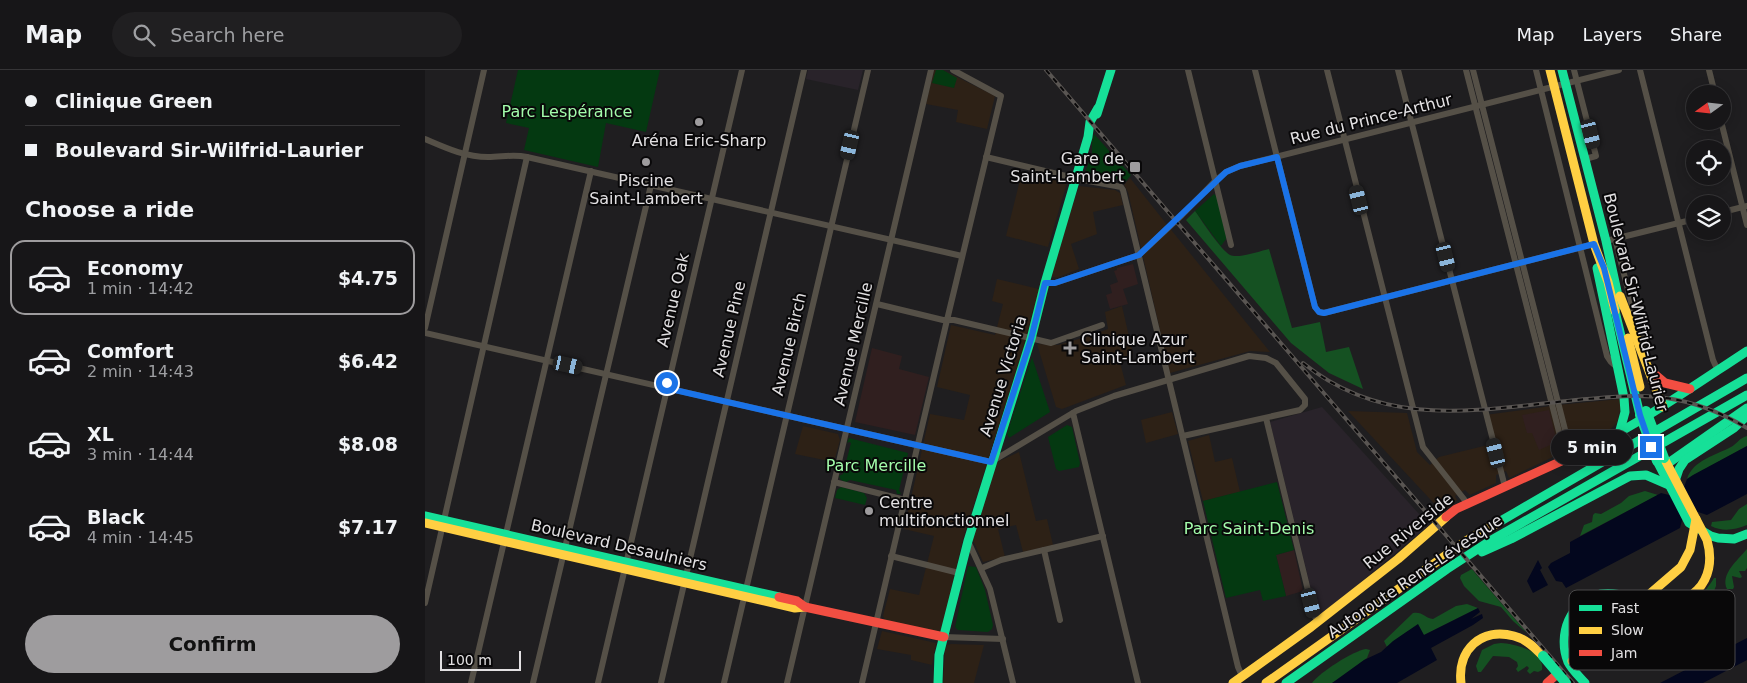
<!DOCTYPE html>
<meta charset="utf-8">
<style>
:root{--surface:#171618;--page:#201f21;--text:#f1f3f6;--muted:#9e9fa2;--line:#363537;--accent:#9e9c9e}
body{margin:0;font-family:"DejaVu Sans",sans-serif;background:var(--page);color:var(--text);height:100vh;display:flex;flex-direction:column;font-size:19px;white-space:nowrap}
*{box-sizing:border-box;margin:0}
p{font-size:16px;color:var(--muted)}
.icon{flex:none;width:28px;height:28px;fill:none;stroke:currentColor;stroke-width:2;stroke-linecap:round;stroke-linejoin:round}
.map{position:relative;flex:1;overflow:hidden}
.panel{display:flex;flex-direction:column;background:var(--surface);width:425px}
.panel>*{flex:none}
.banner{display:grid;align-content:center;height:110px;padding:0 25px;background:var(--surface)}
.needle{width:32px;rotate:255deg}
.tools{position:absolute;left:1261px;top:15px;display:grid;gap:10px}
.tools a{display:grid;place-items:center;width:45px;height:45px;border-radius:50%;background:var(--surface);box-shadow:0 2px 12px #0003,0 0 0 1px var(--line);font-size:25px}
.scale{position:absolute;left:15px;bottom:12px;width:81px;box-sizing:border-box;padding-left:5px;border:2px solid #e2e0e2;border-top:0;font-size:14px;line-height:18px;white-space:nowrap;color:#e2e0e2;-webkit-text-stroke:4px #090809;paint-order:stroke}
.end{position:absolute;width:22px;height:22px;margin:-11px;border:6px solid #1a73e8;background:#fff;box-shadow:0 0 0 2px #fff}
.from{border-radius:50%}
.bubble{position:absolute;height:35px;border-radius:18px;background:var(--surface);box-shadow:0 2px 12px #0003,0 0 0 1px var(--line);font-size:16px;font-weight:600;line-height:35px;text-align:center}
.car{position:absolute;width:15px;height:30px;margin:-15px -8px;border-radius:6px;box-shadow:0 0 4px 1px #0007;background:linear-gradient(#222 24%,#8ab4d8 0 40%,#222 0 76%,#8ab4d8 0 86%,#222 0)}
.banner b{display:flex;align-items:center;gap:18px;height:48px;font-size:19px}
.banner b+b{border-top:1px solid var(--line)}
.banner i{width:12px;height:12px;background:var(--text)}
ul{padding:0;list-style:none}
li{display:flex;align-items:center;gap:15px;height:75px;margin:0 10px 8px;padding:0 15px;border:2px solid transparent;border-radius:15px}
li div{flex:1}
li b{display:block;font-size:19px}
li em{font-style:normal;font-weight:600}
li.selected{border-color:var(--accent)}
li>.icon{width:45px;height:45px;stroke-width:1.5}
h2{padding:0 25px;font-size:22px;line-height:60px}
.action{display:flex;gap:10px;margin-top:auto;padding:10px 25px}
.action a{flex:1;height:58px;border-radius:30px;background:var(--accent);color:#111;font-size:20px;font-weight:600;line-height:58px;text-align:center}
header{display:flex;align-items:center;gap:30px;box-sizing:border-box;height:70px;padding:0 25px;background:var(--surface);border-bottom:1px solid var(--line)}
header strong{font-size:24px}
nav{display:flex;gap:28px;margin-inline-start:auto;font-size:18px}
.search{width:350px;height:45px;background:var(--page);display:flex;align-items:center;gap:12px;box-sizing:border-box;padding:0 18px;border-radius:28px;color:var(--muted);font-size:19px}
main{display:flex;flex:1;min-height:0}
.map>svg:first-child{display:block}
.commercial{fill:#2d2116}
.built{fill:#29232a}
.education{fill:#301f1f}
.green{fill:#043911}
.forest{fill:#155122}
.water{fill:#03071e}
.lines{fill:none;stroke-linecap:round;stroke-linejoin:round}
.street{stroke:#555047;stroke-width:6}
.fast{stroke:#16e098;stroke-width:9}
.slow{stroke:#ffcf43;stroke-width:9}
.jam{stroke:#f24e42;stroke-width:9}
.rail-casing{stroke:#595552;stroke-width:4}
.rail{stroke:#090809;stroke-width:2;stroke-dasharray:5.5;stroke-linecap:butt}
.fast-bridge{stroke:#16e098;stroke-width:10}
.slow-bridge{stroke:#ffcf43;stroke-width:10}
.route{stroke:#1a73e8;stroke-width:6}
.poi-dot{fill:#9e9c9e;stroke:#090809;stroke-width:2}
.labels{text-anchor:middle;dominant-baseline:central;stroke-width:4;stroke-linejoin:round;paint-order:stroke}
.park-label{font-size:16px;fill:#a3fcab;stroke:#090809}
.street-label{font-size:16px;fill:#e2e0e2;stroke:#090809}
.poi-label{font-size:16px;fill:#e2e0e2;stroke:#090809}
.key{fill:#090809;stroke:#4a494a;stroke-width:1}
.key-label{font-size:14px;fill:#e2e0e2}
</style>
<header>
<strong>Map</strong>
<div class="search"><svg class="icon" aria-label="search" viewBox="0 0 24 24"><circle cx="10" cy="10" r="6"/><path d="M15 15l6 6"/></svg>Search here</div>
<nav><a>Map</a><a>Layers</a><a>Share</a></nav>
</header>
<main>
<section class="panel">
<div class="banner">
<b><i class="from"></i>Clinique Green</b>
<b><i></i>Boulevard Sir-Wilfrid-Laurier</b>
</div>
<h2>Choose a ride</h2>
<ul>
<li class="selected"><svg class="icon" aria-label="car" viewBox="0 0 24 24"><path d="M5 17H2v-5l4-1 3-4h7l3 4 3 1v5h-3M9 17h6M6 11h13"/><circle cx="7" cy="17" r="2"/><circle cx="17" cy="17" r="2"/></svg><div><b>Economy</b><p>1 min · 14:42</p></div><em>$4.75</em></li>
<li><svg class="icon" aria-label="car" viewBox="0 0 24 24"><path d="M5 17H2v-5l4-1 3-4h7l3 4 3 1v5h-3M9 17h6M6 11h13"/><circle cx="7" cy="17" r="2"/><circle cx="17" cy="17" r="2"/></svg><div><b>Comfort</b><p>2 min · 14:43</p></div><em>$6.42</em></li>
<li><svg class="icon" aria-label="car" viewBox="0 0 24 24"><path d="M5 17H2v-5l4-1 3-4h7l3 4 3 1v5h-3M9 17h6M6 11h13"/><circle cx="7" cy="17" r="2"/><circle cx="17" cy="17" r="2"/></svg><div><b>XL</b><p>3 min · 14:44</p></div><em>$8.08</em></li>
<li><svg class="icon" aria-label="car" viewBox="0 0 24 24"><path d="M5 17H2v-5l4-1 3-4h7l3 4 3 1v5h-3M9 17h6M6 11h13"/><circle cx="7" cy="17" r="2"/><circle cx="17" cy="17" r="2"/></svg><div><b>Black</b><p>4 min · 14:45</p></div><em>$7.17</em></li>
</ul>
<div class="action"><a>Confirm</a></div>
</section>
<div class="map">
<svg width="1322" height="613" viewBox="0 0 1322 613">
<rect width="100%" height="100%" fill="#1f1e20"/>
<g class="commercial">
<path d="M509 0H518L570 26 562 59 531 52 533 40 501 34Z"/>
<path d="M597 102 642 113 623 177 581 166Z"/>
<path d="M705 108 743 156 845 282 825 281 745 303 703 122 699 115Z"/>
<path d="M654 116 690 120 695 123 698 135 668 142 672 164 646 174 654 199 632 208 624 206Z"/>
<path d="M572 209 614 219 598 279 538 469 517 557 516 560 511 563 460 550 458 546 465 519 494 525 509 466 479 459 505 344 539 350 545 325 512 317 526 255 570 265 578 234 567 231Z"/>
<path d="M697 236 708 284 694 289 701 315 637 339 631 337 612 274 633 275 664 266 683 259 680 242Z"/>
<path d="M1195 329 1196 336 1192 353 1180 364 1152 379 1147 371 1132 377 1134 384 1084 408 1081 401 1071 405V413L1045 425 1040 420 1030 426 1032 430 1017 442 923 341 982 343 992 382 1005 395 1014 387 1067 374 1060 345 1133 335Z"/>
<path d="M747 342 753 364 721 373 716 350Z"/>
<path d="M378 356 413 364 415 370 409 392 370 384Z"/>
<path d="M784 365 790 392 807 388 815 422 778 431 763 371Z"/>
<path d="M594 382 611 451 622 449 628 475 598 482 591 455 573 459 580 487 558 492 547 468 572 392Z"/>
<path d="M457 561 511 573 507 595 486 590V585L452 579Z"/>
<path d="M526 574 559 575 549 613H518L520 579 522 575Z"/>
</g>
<g class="built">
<path d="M383 0H438L433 20 381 9Z"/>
<path d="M897 337 1004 455 893 548 845 352Z"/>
</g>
<g class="education">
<path d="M708 194 713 214 698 219 703 234 685 239 681 225 687 223 685 215 693 212 689 201 692 200V198Z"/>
<path d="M447 278 477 286 474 299 504 307 490 365 430 352Z"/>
<path d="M1124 340 1132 372 1114 380 1107 363H1102L1097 345Z"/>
<path d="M869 480 878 521 861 526 851 485Z"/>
</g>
<g class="green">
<path d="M93 0H235L221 62 181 53 173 97 99 80 104 58 81 53Z"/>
<path d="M511 0H518L532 8 529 18 507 13Z"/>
<path d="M669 64 706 105 701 111 660 103 667 83V71Z"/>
<path d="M789 124 792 127 801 166V169L796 176 770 141Z"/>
<path d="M607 287 625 342 584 368 582 364Z"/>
<path d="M642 355 647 357 655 393 654 397 634 401 631 399 623 367Z"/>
<path d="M424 368 483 383 474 420 476 424H472L471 420 425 410 421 412 416 410 414 406 418 404 426 373 424 372 422 373Z"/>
<path d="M852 412 869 480 851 485 861 526 838 531 835 520 801 528 778 431Z"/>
<path d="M416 417 439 423 442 428 440 435 410 428 412 420Z"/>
<path d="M543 496 551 497 560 520 568 555 567 559 563 562 533 560 530 557Z"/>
</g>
<g class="forest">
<path d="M770 141C777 151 796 180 805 185 813 189 835 181 844 179L867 258 895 252 901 282 924 277 938 319 904 303 866 273 761 150Z"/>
<path d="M1322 366V376L1262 409C1268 390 1291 385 1306 377 1312 374 1314 368 1322 366Z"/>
<path d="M1220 421 1233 425 1155 466 1159 455 1167 452 1168 445 1170 443 1176 444 1196 433 1204 426Z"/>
<path d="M1322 434V455C1309 460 1298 462 1286 456L1287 452 1306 450 1314 439Z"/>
<path d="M1322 479V498L1320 501H1314L1317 507 1315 508 1307 506 1309 517 1308 519H1302C1295 504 1313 490 1322 479Z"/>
<path d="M1047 499 1051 504 1102 563 1088 551 1076 537 1054 531 1039 516 1035 508 1036 505Z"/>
<path d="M1289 508H1291V516L1284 533 1264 545 1254 547 1243 557 1234 561 1228 549 1221 552 1218 548 1224 545 1225 538C1230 538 1235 540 1241 540 1262 542 1278 526 1289 508Z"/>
<path d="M1042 534 1053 538 999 565 983 561 962 577 959 571 988 543C997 541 1000 548 1008 549L1031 536Z"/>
<path d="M1076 573C1090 574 1120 581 1117 600L1113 602 1109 601 1105 604 1102 601 1104 598 1102 596 1093 602 1091 599 1093 596 1092 592 1084 587 1068 586 1056 602H1053L1051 596 1057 580 1069 574Z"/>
<path d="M941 579 945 580 942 588 911 611 907 613H887C895 602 928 581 941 579Z"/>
</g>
<g class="water">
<path d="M1322 376V424L1282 445 1273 442 1257 450 1255 458 1141 518 1137 512 1131 511 1123 497 1126 493 1145 483V472L1236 423 1244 425 1259 417 1262 409 1268 405Z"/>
<path d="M1113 490 1117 498 1115 500 1123 515 1108 523 1102 511Z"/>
<path d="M1053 538 1055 542 1046 549 1057 544 1058 548 1048 555 1006 578 1012 590 972 613H907L939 590 956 582 968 571 993 554 999 565Z"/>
<path d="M1322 568V590L1278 613H1235Z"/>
</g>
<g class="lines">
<g class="street">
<path d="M763 0 806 175"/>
<path d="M830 0 890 237 894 242 899 243 1169 174"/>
<path d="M902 0 998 377 1042 433"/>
<path d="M973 0 1080 417"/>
<path d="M1041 0 1141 389"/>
<path d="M1048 0 1147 387"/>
<path d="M1111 0 1182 286 1186 292 1193 298"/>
<path d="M1149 0 1171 86 1160 89"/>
<path d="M1215 0 1288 290 1293 301"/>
<path d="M1284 0 1290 24"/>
<path d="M1296 51 1322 155"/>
<path d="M0 69C21 78 40 87 63 87 77 87 88 84 102 87L537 186"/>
<path d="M561 87 658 110 691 116 696 117 698 120 813 597 817 606"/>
<path d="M1298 142 1322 136"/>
<path d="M1190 169 1210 247 1220 269"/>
<path d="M1181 171 1270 149"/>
<path d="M620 213H630L714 185 757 145 790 111 801 102 815 96 1194 0"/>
<path d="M452 234 518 250H529L626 273 677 255"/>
<path d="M0 258 59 0"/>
<path d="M0 263 566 392 651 341 689 326 824 286 841 288 851 293 880 329V335L875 340 758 366"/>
<path d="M648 343 713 613"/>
<path d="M841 348 889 545 893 552"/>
<path d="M409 412 480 430"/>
<path d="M543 471 565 519 588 613"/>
<path d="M619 480 635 550"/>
<path d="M466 486 534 503"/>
<path d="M557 498 576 490 678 466"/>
<path d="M0 533 102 87"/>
<path d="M519 567 578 569"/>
<path d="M46 613 166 101"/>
<path d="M108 613 226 115"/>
<path d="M173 613 317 0"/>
<path d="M236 613 379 0"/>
<path d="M299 613 443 0"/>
<path d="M362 613 506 0"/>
<path d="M437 613 522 250 576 26 528 0"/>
</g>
<g class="fast">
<path d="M1137 0 1181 171 1195 235"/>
<path d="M672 44 686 0"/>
<path d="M1172 198 1199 328 1200 342 1194 364"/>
<path d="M1190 241 1215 345"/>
<path d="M1163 379C1219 351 1270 315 1322 281"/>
<path d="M1232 391 1264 453 1286 466 1293 468 1309 469 1322 464"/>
<path d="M1242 394 1322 338"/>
<path d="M1250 411 1254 399 1260 390 1309 358 1322 346"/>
<path d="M0 446 354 527"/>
<path d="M1074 452 1322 308"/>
<path d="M1057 482 1086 469 1205 406 1221 405 1244 415"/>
<path d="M513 613 514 585 543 471 606 269 620 213 663 67 665 52 673 38"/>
<path d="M861 613 1022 499 1065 471 1322 325"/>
<path d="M1160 613C1154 606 1147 600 1143 592 1132 565 1145 530 1176 524 1188 522 1202 526 1214 529"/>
</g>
<g class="slow">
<path d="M1125 0 1169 174 1183 212 1190 241"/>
<path d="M1195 226 1238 337"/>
<path d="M1203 268 1215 317"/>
<path d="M0 453 370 538 380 537"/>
<path d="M1223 531C1264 541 1294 512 1282 470L1239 388"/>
<path d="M1147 591 1256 497 1265 480 1271 449"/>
<path d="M808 613 886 557 973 489 1021 447"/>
<path d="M841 613 1041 471 1074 452"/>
<path d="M1036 613C1032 580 1056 557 1089 566 1101 569 1110 578 1118 586"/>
</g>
<g class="jam">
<path d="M1227 302 1240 313 1265 319"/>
<path d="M1021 447 1031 439 1163 379"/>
<path d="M354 527 372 531 380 537 519 567"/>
<path d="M1122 613 1131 605"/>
</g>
<g class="rail-casing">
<g id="rail">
<path d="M621 0 1148 613"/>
<path d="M878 293C965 363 1060 338 1162 329 1188 327 1214 324 1241 328 1270 332 1297 343 1322 358"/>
</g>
</g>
<use href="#rail" class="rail"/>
<g class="fast-bridge">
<path d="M1221 341 1239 388"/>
<path d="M1215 345 1232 391"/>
<path d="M1118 586 1141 613"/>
</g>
<path class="slow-bridge" d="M1214 529 1223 531"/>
</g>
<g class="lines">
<path class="route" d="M242 313 241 318 566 392 606 269 620 213H630L714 185 801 102 815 96 852 87 890 237 894 242 899 243 1169 174 1179 198 1215 345 1226 377"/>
</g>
<g class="poi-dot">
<circle cx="274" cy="52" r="5"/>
<circle cx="221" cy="92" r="5"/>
<rect x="704" y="91" width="12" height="12" rx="2.5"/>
<path d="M642.5 270.5h5v5h5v5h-5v5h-5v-5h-5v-5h5z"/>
<circle cx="444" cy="441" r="5"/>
</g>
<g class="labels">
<g class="park-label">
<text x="142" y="41">Parc Lespérance</text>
<text x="451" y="395">Parc Mercille</text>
<text x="824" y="458">Parc Saint-Denis</text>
</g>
<g class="street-label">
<text transform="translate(946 49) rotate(-14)">Rue du Prince-Arthur</text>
<text transform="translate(248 230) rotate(-77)">Avenue Oak</text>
<text transform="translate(1211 232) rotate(76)">Boulevard Sir-Wilfrid-Laurier</text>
<text transform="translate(304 259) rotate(-77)">Avenue Pine</text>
<text transform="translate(364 274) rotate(-77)">Avenue Birch</text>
<text transform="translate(428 274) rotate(-77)">Avenue Mercille</text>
<text transform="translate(578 306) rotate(-73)">Avenue Victoria</text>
<text transform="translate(983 461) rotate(-39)">Rue Riverside</text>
<text transform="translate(194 475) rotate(13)">Boulevard Desaulniers</text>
<text transform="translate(990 506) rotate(-34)">Autoroute René-Lévesque</text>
</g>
<g class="poi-label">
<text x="274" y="70">Aréna Eric-Sharp</text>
<text x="699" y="88" text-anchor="end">Gare de<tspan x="699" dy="18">Saint-Lambert</tspan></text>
<text x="221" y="110">Piscine<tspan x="221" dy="18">Saint-Lambert</tspan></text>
<text x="656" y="269" text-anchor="start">Clinique Azur<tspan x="656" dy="18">Saint-Lambert</tspan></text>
<text x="454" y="432" text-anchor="start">Centre<tspan x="454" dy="18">multifonctionnel</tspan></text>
</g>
</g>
<rect x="1144" y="520" width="166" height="80" rx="8" class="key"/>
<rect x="1154" y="535" width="23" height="6" fill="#16e098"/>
<rect x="1154" y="557" width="23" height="7" fill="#ffcf43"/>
<rect x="1154" y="580" width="23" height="6" fill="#f24e42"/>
<g class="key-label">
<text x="1186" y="543">Fast</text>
<text x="1186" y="565">Slow</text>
<text x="1186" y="588">Jam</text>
</g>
</svg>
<div class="tools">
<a><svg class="needle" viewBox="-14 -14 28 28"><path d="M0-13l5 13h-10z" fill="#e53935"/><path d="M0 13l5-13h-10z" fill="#9e9fa2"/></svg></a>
<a><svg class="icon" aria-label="locate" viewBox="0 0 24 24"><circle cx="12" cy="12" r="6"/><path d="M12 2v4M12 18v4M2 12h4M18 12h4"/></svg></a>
<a><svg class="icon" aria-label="layers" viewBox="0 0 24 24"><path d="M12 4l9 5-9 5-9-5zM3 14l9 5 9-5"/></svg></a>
</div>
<div class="scale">100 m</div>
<i class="end from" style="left:242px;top:313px"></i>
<i class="end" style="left:1226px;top:377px"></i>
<div class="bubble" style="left:1126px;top:360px;width:82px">5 min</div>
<i class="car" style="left:1166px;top:64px;rotate:166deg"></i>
<i class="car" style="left:425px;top:75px;rotate:193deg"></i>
<i class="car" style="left:934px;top:130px;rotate:346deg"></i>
<i class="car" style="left:1021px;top:187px;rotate:166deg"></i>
<i class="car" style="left:143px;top:295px;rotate:103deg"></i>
<i class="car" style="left:1071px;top:383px;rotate:346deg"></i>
<i class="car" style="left:886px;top:533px;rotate:166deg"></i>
</div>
</main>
